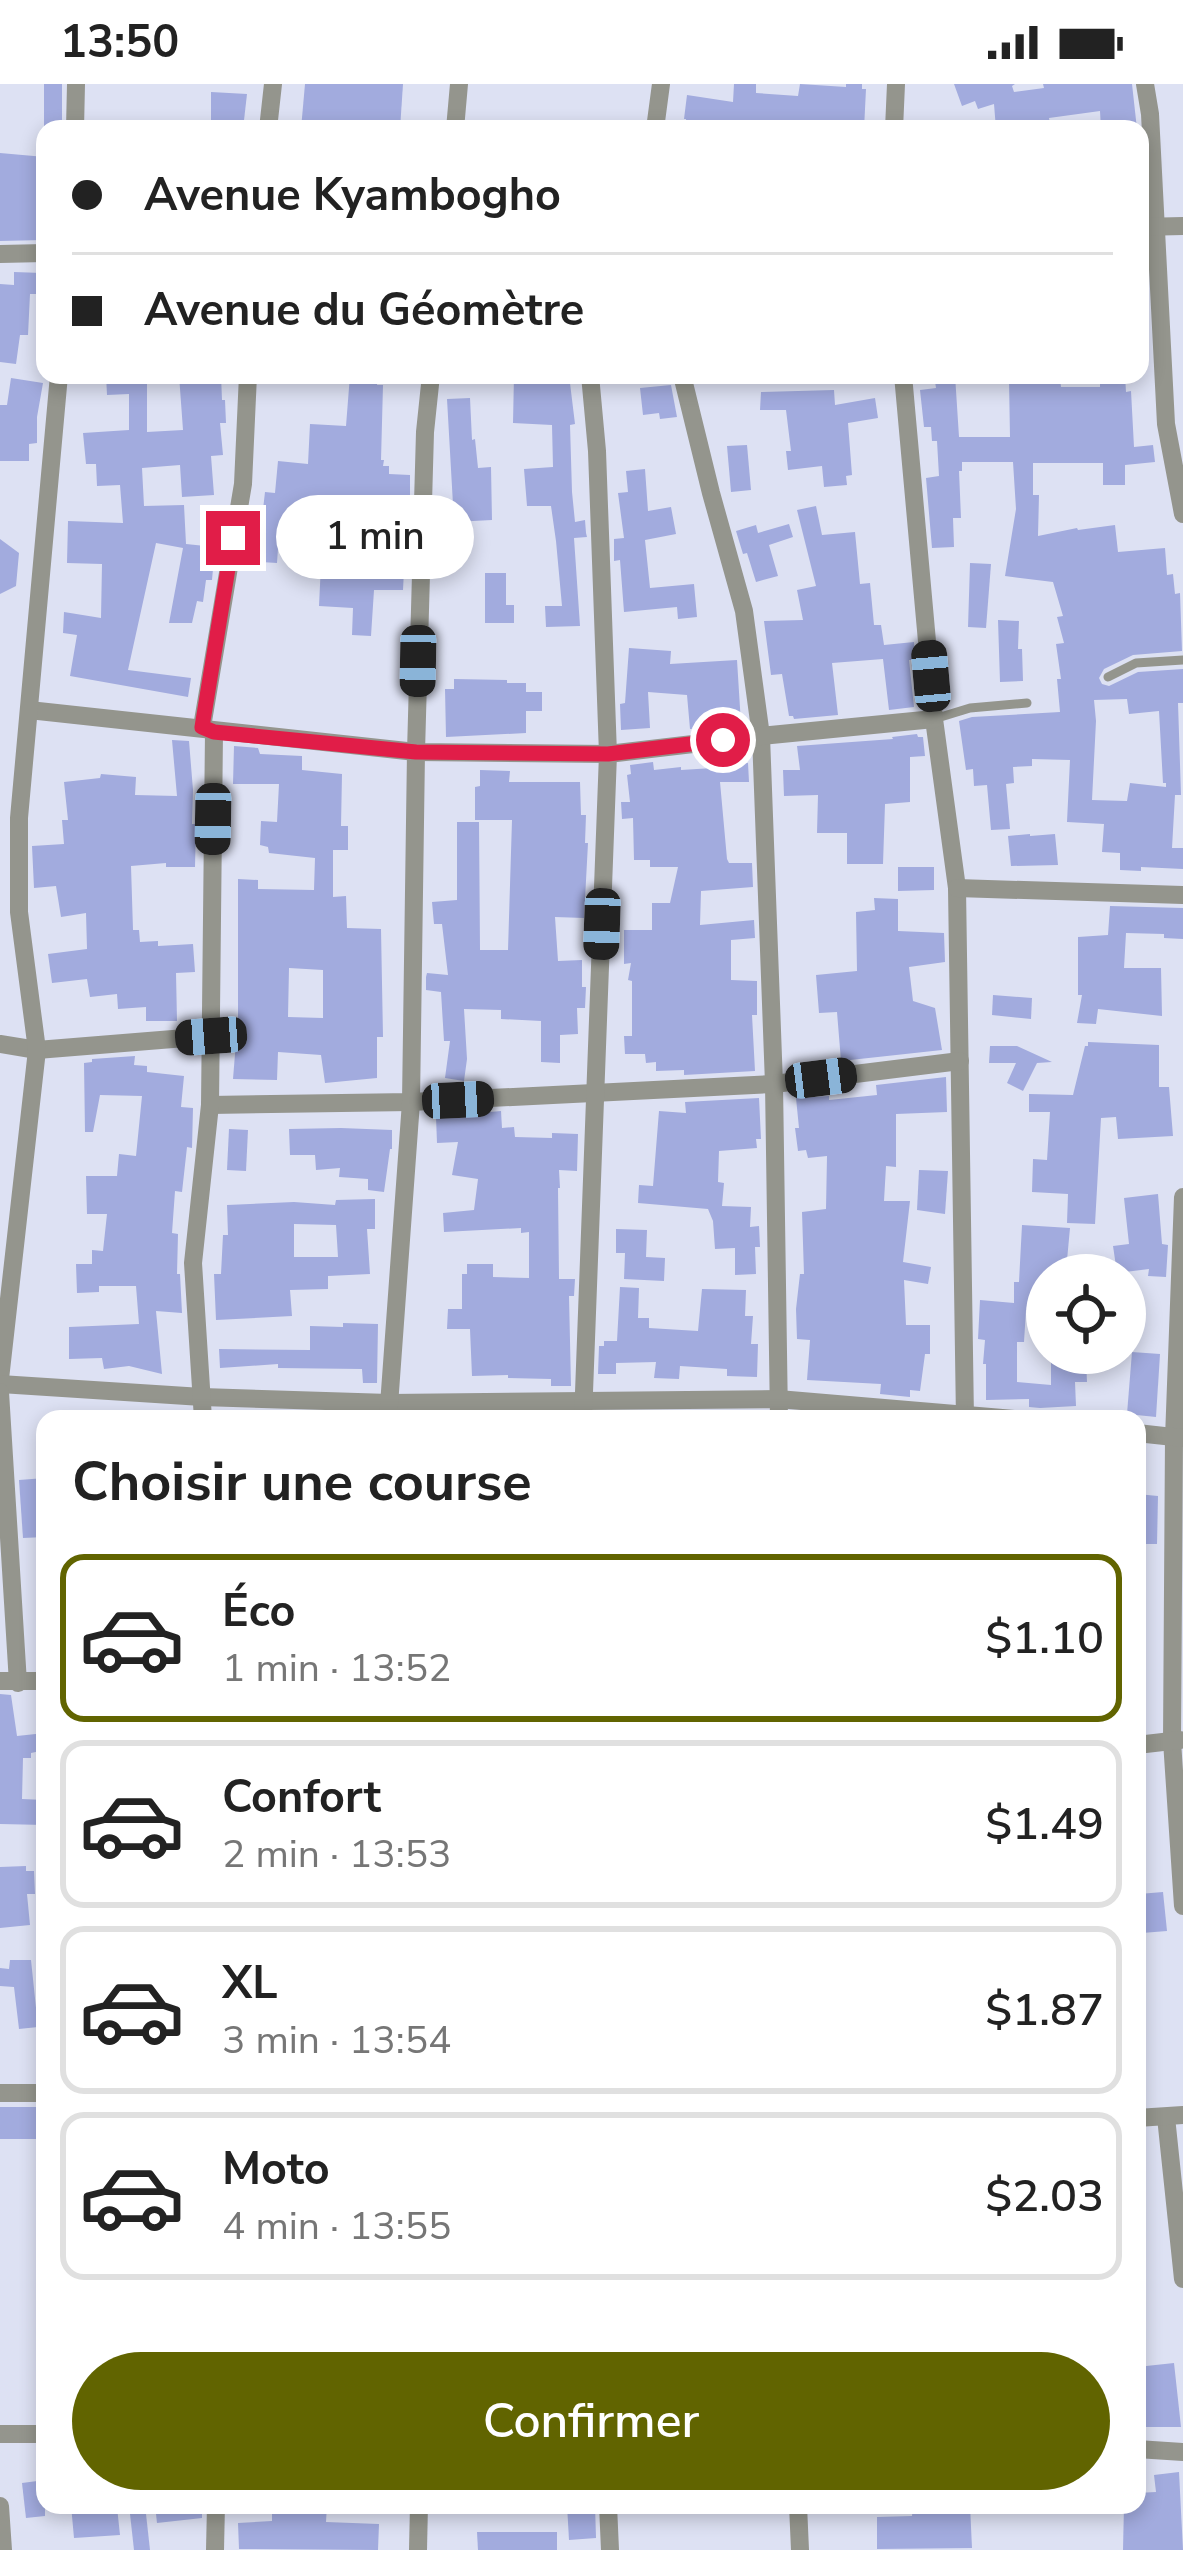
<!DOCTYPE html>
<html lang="fr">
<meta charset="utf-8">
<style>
:root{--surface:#fff;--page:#f2f2f2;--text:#222;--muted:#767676;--line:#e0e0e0;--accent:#616400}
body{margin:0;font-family:"Nunito Sans",sans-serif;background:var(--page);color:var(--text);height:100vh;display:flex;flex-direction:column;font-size:45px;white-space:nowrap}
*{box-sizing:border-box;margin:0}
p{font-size:39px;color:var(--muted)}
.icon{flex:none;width:66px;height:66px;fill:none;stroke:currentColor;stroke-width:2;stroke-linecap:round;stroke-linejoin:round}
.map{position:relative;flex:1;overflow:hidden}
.drawer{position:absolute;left:36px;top:1326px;width:1110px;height:1104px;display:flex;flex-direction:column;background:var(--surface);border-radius:24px;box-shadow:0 6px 18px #0003}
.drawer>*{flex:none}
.guide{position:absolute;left:36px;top:36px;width:1113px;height:264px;border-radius:24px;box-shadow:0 6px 18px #0003;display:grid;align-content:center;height:264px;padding:0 36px;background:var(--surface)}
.fabs{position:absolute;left:1026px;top:1170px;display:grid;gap:24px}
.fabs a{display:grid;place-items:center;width:120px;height:120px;border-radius:50%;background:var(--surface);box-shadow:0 6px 18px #0003;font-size:60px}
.end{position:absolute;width:54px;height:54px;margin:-27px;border:15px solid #e11d48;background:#fff;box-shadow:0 0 0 6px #fff}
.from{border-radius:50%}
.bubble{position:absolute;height:84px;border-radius:42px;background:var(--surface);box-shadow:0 6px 18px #0003;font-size:39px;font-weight:600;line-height:84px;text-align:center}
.car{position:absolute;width:36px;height:72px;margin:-36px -18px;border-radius:15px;box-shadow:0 0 9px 3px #0007;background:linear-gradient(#222 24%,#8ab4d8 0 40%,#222 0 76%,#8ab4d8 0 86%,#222 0)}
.guide b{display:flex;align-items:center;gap:42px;height:114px;font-size:45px}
.guide b+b{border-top:3px solid var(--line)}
.guide i{width:30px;height:30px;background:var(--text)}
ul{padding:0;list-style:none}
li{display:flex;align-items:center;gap:36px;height:168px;margin:0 24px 18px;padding:0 12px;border:6px solid var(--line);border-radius:24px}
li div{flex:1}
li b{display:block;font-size:45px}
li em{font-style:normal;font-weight:600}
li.selected{border-color:var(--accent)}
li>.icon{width:108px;height:108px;stroke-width:1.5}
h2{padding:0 36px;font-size:54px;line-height:144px}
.button{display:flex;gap:24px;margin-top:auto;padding:24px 36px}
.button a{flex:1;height:138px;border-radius:72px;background:var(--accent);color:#fff;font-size:48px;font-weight:600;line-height:138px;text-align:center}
.status{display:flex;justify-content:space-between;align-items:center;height:84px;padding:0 60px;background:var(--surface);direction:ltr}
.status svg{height:33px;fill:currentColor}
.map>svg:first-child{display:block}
.building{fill:#a2abde;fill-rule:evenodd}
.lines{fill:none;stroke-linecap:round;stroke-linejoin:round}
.service{stroke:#94958d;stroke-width:9}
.minor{stroke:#94958d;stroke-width:18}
.route{stroke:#e11d48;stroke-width:15}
</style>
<div class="status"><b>13:50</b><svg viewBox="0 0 49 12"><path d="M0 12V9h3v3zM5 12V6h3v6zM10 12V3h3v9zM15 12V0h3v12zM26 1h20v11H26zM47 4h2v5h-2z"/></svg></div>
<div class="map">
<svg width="1183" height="2466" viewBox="0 0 1183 2466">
<rect width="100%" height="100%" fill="#dde1f3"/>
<g class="building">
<rect x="44" y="0" width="18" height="45"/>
<path d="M305 0H403L400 45H301Z"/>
<path d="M734 0H756V9L798 12 800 0 846 3V0H862V5H866L864 45H687L686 35H684L687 11 733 18Z"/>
<path d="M954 0H1015L1012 2 1014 8 1044 4 1043 0H1132L1137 45H1101L1100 27 1049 34 1051 45H996L994 20 978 25 975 17 962 22Z"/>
<path d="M211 8 247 10 243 45H211Z"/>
<path d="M0 69 45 73 43 156 0 157Z"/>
<path d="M14 188 42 189 41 210H30L28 251H20L16 280 0 278V200L14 201Z"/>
<path d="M106 291H147V348L183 346 179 291H221L222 316H225L226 339H220L223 371 211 372 214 411 182 413 180 381 142 384 144 422 184 421 186 460 215 463 212 496H206L203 518 197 517 192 539H169L183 464 156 459 128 586 191 594 188 613 70 592 77 551 63 549 64 528 101 534 102 480 67 479 68 437 123 439 120 401 97 402 96 380H86L83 349 129 346V310L107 311Z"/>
<path d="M350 291H378L377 301H383L381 376H384L383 382H389V390L410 391V412L394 411V444H381L379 485 404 486 403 506H374L371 552 352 551 353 524 319 522 321 480 343 482 345 441 280 436 277 479 261 478 262 470H258L265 408 275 409 278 377 308 380 310 340 346 342Z"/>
<path d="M514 291H569L575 340 570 341 572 408 575 438 585 436 586 449 587 453 574 454 580 542 546 543 545 522H562L556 457 551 422H527L524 385 553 383 552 341 513 339Z"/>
<path d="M934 291H955L959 353H1010L1009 296 1060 294 1061 303H1100V291H1125L1126 308 1131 307 1134 363 1153 361 1155 378 1125 381V401H1103V379H1033V411H1039L1038 452 1077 444 1078 446 1115 441 1118 468 1165 464 1167 491 1173 490 1175 510 1180 509 1182 567 1133 571 1104 585 1099 594 1102 600 1109 602 1138 588 1183 585V619H1178L1181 711H1175L1172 764H1183V785L1141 783V787L1120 786V769L1102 768 1104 740 1067 738 1070 676 1032 675V682L1013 683 1014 699 1006 700 1010 745 991 746 987 701 974 702 973 685 966 686 959 637 972 633 1060 628 1057 595H1061L1056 560 1064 559 1057 533 1063 532 1053 498 1005 492 1016 425 1013 378H962V387H959L961 434H953L954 463 932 464 926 394 939 392 937 357H932L931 343H924L920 306 936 304ZM1127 615 1129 630 1159 627 1163 699H1166V703L1130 699 1127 717 1092 716 1096 637 1094 616Z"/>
<path d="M11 294 43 299 37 333V359L29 360V377H0V321H7Z"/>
<path d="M671 301 677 333 660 335 659 329 643 331 640 304Z"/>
<path d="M834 306 835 321 875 314 878 334 848 339 852 391 846 392 847 401 824 403 822 382 788 386 786 367H791L786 326H760L761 308Z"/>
<path d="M470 314 472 356 475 355 478 384 491 383 492 436 454 438 447 315Z"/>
<path d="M747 361 751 406 731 408 727 362Z"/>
<path d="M645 385 648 427 671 423 676 450 645 456 650 504 694 500 697 533 678 535 677 523 624 528 620 476 614 477V455L624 454 618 409 628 408 626 387Z"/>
<path d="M816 422 822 451 855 448 860 500 870 499 874 541H881L884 561 914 558 915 576H909L914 623 889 626 883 575 832 579 838 631 794 635 793 632H789L782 590 771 591 764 537 803 536 797 506 816 502 797 426Z"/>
<path d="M789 440 793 453 769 461 778 492 756 498 747 469 743 470 736 447 756 441 758 449Z"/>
<path d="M0 455 19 469 16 502 0 510Z"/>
<path d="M970 479 991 480 986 544 968 543Z"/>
<path d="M485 489H506V521H514V539H485Z"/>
<path d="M998 536 1019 537 1018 565H1022L1023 597 1000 598Z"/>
<path d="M629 564 671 567 670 580 737 576 741 640 690 645 687 611 648 608 650 644 621 646 620 620 625 619Z"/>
<path d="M454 595 507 596V599H526V608H542V627H526V649L446 653 445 605H454Z"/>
<path d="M917 650 918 653H923L925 672 910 673V718L885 720 883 780H847V749H817L818 711 784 712 783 686H800L797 662 893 655 892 653Z"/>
<path d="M172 656 189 657 193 706 192 740H196L195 783H166V779L131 782 133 846H139L140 858 158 857V862L193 860 195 888 176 889 177 937H146V923L118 925 117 910 90 913 87 895 52 899 48 870 87 865 86 829 61 833 56 802 34 804 32 762 64 760 62 736H68L64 698 100 694 101 690 136 693 135 711 177 712Z"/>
<path d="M234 662 258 664 260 670 302 672V686L342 690 341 742H348V766H333V813L346 812 347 844 381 845 383 953H377V994L325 999 321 971 278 968 277 996 233 995 238 933V795L258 796V805L314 806 315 774 269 769 268 763 260 761 261 737 277 738 279 700H233ZM289 884 323 886V934L288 933Z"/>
<path d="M653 678 654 686 681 683V686L713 684V679H748L749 698H720L727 775 729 779H752L753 803 701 807 700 841 754 836 755 854 731 856V896L757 897V931H752L755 987 684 991V986L656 987V978L646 979 645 970H625L624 952H632V897L628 896 631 879 624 880V846H652V819H670L678 783H650V776H634L633 734 622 735 621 718H630L627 691 631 690 630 681Z"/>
<path d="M480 686 510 687 509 698H580L581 731H586L585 759H588L584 834 555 833 558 877 582 876V903H586L585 924H577L578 950 560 951V979L541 978V937L501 935V926L464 925 467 975 464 997 445 994 450 957H444L441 908 426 906V893L427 889 448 891 442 840H434L432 818 457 816V738H479L480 866H508L512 736H475V703L480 702Z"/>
<path d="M1030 750V752L1055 750 1058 781 1011 782 1008 752Z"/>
<path d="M898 783H934V806L898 807Z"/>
<path d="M874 814 898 815V847L944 849 945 878 909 883 913 917 935 924 942 966 841 977 837 928 819 929 816 891 857 887 856 828 875 826Z"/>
<path d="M1110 822 1183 824V855L1164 854V850L1126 849 1124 884H1161L1162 932 1098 925 1096 940 1077 939 1082 911H1078V853L1108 851Z"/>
<path d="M993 911 1032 914 1031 935 992 931Z"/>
<path d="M1088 958 1159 961V1003H1169L1173 1052 1118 1055 1116 1033 1101 1034 1095 1140 1067 1139 1068 1110 1032 1108 1033 1075 1047 1076 1050 1028H1029V1010L1073 1011 1085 962H1088Z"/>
<path d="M990 962H1017L1052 978 1037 979 1023 1007 1007 999 1016 979H989Z"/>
<path d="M135 972 134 981 147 982V988L184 992 181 1023 193 1024 192 1064 187 1063 182 1108 175 1107 172 1149 178 1150 177 1190H180L182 1229 156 1227 162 1290 129 1282 104 1285 102 1274 69 1275V1243L139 1240 136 1202H99V1208L77 1209 76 1180H92V1166L103 1167 107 1130H87L86 1092H117L119 1070 136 1072 142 1012 100 1011 93 1048H85L84 979 92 978V975Z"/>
<path d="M946 993 947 1028 896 1030V1083L886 1082 884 1117H910L903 1178 931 1183 928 1200 904 1196 906 1241H930V1270H925L920 1307 910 1306V1313L880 1310 881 1300 807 1296 810 1256 797 1255 796 1225 800 1190H804L802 1128 826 1125 827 1072 808 1074 806 1066 798 1067 795 1044H799L796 1014 829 1012V1016L877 1011 876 1001Z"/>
<path d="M759 1014 761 1055H756L757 1064 719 1067 718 1098 724 1099 722 1122 751 1123 750 1143 759 1142 760 1163H755L756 1190 735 1191V1164L715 1165 713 1137 708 1125 638 1119 639 1101 653 1102 659 1027 686 1029 685 1018Z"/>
<path d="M501 1027 502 1044 514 1043 515 1053 552 1054V1049L578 1050 577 1087 559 1086 560 1104H558L559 1195H575L574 1212H569L571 1302H551V1295L508 1294V1291L472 1292 470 1245H447L448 1225H462V1190H467V1180H493V1193L529 1194V1148L521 1149V1144L444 1148 443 1129 474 1126 478 1095 452 1091 458 1058 437 1059 436 1033Z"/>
<path d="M341 1044 392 1046V1065H390L384 1108 368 1106V1095L339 1093 340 1084 316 1086 315 1071H290L289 1045Z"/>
<path d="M229 1045 248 1046 246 1087 227 1086Z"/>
<path d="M919 1086 948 1087 945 1130 917 1126Z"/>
<path d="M1158 1110 1162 1160 1168 1161 1166 1193 1148 1192 1149 1185 1117 1189 1113 1162 1129 1160 1124 1114Z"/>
<path d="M375 1115V1145H367L370 1190 328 1192V1205L290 1206 292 1232 216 1236 214 1190H221L223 1151H228L227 1121 294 1118 335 1121 336 1116ZM294 1140 336 1141 338 1173H294Z"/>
<path d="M1022 1141 1070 1144 1066 1187 1047 1185V1227L1026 1226 1024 1258H1017V1298L1051 1301V1277H1056V1269H1075V1276H1086L1087 1298H1075L1076 1322 1040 1324 1029 1323V1315L986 1316V1280H983L985 1256 978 1255 980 1216 1014 1219V1198H1019Z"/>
<path d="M616 1145 647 1146 646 1173 665 1174 664 1197 624 1195 625 1169H616Z"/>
<path d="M620 1203 639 1204 638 1234H649V1244L698 1247 702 1205 746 1206 745 1232H753L751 1260H758L757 1293 727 1292V1285L680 1282 679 1295 654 1294 656 1278 616 1279V1290H598L599 1262H604V1257H617Z"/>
<path d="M343 1239 378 1240 377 1299H363L362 1285 278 1284V1280L220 1284 219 1265 310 1266V1242L343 1243Z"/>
<path d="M1132 1268 1160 1270 1156 1333 1127 1330Z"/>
<path d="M45 1394V1453L23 1454 19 1396Z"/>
<path d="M1137 1410 1158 1412 1157 1460H1137Z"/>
<path d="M0 1610 11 1611 17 1652 45 1649V1666L31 1669V1674H23L22 1715 45 1716V1741L0 1740Z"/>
<path d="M26 1782V1787H34L35 1810H27L30 1841 0 1844V1783Z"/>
<path d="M1163 1808 1167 1847 1142 1849 1139 1810Z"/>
<path d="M10 1876H31L38 1943 19 1945 14 1903 0 1902V1884L9 1885Z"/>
<rect x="0" y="2023" width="36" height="32"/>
<path d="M1174 2279 1181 2343H1144L1143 2325H1137V2283Z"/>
<path d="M1179 2388 1183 2466H1123L1124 2421H1137V2409L1156 2408 1154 2391Z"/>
<path d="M45 2396V2432L26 2434 22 2399Z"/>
<path d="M71 2421H96L97 2424 117 2423 120 2451 74 2454Z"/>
<path d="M129 2421H145L150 2466H134Z"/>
<path d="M155 2421H202V2434L157 2439Z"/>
<path d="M277 2421H327L326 2438 379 2440 378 2466 239 2465 238 2439 272 2437V2424H277Z"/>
<path d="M567 2421H595L596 2454 569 2456Z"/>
<path d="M913 2421H970L972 2464 877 2465V2433L912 2432Z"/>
<path d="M477 2448H557V2466H478Z"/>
</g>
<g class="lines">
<g class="service">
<path d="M1108 593 1136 579 1183 576"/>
<path d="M934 635 970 624 1027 619"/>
</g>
<g class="minor">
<path d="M1145 0 1150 30 1166 340 1183 430"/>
<path d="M75 45 76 0"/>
<path d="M268 45 273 0"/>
<path d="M455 45 459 0"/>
<path d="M655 45 661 0"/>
<path d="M894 45 896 0"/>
<path d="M1140 143 1183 142"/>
<path d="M0 170 45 169"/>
<path d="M682 291 711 409 744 527 761 652 774 1000 779 1335"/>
<path d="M903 291 934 635 957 804 965 1335"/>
<path d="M29 626 416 668 608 670 761 652 934 635"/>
<path d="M202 643 243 400 248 291"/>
<path d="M957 804 1183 811"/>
<path d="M0 960 37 966 210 952"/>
<path d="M210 1021 411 1018 774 1000 960 977"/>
<path d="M1183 1113 1174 1354 1172 1657 1183 1822"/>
<path d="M0 1295 37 966 19 828V734L59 291"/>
<path d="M0 1300 202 1313 389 1319 778 1315 1014 1335"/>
<path d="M0 1308 18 1599"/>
<path d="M203 1335 193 1179 210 1021 214 648"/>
<path d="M388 1335 411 1018 416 668 425 348 431 291"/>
<path d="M583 1335 608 670 597 367 590 291"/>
<path d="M1137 1349 1183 1354"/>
<path d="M0 1597H45"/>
<path d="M1137 1661 1180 1656"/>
<path d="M0 2009H45"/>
<path d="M1166 2033 1183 2195"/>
<path d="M1137 2034 1183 2031"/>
<path d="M0 2350H45"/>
<path d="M1137 2365 1183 2368"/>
<path d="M608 2421 610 2466"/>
<path d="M798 2421 800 2466"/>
<path d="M0 2422 3 2466"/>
<path d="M215 2466 216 2421"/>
<path d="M418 2466 419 2421"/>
</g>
</g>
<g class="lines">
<path class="route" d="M233 454 202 643 214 648 416 668 608 670 723 656"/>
</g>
</svg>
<div class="fabs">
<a><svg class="icon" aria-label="locate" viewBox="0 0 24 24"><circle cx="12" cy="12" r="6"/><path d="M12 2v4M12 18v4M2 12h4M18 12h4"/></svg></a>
</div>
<i class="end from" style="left:723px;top:656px"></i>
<i class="end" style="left:233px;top:454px"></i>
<div class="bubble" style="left:276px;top:411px;width:198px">1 min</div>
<i class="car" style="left:418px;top:577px;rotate:181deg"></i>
<i class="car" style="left:931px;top:592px;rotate:355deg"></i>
<i class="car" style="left:213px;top:735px;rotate:181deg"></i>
<i class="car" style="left:602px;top:840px;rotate:182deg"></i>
<i class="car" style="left:211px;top:952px;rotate:266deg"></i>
<i class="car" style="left:821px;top:994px;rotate:83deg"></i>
<i class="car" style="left:458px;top:1016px;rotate:87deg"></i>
<div class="guide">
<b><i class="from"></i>Avenue Kyambogho</b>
<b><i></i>Avenue du Géomètre</b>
</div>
<section class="drawer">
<h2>Choisir une course</h2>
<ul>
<li class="selected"><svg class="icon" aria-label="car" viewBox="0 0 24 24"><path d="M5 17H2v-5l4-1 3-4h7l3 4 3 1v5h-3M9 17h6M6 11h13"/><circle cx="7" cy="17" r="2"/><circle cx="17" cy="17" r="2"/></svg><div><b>Éco</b><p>1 min · 13:52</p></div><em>$1.10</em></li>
<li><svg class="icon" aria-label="car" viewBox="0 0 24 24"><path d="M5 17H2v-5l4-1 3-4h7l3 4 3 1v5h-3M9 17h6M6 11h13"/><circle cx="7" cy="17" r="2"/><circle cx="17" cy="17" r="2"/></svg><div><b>Confort</b><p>2 min · 13:53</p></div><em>$1.49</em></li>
<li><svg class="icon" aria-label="car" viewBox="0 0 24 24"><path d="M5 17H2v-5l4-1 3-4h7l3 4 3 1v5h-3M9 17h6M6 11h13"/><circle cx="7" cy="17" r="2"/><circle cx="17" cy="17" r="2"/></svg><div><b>XL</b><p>3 min · 13:54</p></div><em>$1.87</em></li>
<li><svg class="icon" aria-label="car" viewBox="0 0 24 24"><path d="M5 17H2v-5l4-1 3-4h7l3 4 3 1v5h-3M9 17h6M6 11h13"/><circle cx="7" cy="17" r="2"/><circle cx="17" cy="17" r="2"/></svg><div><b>Moto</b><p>4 min · 13:55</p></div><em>$2.03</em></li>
</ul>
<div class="button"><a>Confirmer</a></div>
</section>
</div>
